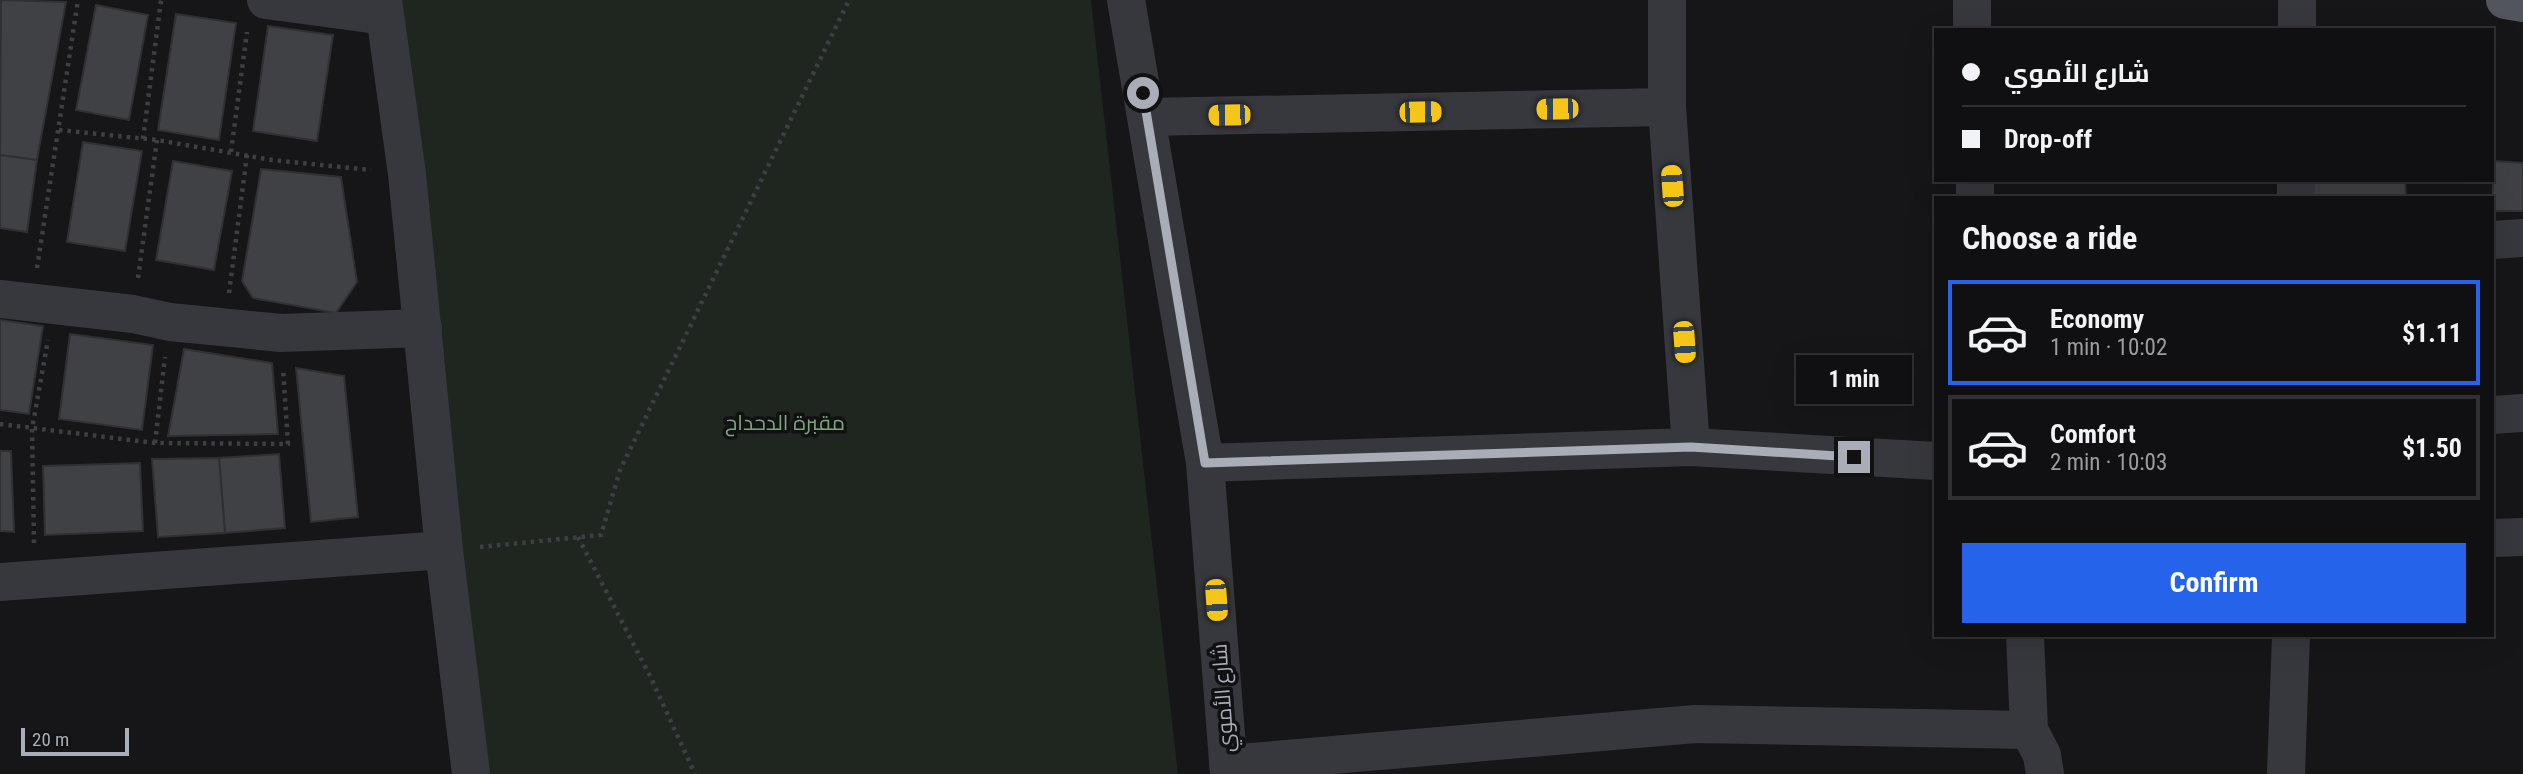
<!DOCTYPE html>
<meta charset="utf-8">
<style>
:root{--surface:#101012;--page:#19191b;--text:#f1f3f6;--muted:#9c9d9f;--line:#303032;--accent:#2563eb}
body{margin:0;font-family:"Roboto Condensed",Cairo,sans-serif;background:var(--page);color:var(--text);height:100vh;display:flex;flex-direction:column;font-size:26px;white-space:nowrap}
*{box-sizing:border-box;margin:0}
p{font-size:23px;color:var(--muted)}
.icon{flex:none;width:38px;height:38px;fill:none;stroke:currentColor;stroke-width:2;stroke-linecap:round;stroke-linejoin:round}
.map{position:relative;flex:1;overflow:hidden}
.details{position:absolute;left:1934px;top:196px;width:560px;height:441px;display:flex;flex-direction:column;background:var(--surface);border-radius:0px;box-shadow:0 7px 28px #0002,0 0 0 2px var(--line)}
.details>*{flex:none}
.banner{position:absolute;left:1934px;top:28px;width:560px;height:154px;border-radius:0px;box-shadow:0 7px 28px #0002,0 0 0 2px var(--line);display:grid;align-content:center;height:154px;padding:0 28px;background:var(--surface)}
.scale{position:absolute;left:21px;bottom:18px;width:108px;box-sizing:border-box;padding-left:7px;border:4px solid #a8adb8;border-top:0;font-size:19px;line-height:24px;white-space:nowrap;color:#a8adb8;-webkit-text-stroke:5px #111113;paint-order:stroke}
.end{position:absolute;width:32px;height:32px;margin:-16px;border:9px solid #a8adb8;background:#111;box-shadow:0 0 0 4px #111}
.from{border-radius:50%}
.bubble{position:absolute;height:49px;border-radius:0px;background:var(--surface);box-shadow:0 7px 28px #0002,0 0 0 2px var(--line);font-size:23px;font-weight:700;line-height:49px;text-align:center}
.car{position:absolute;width:21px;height:42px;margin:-21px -10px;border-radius:9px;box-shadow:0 0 5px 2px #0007;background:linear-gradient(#f5c518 24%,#345 0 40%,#f5c518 0 76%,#345 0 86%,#f5c518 0)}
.banner b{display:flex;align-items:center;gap:24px;height:66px;font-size:26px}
.banner b+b{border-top:2px solid var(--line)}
.banner i{width:18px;height:18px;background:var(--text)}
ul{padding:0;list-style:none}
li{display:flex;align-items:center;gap:21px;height:105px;margin:0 14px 10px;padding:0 14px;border:4px solid var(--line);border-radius:0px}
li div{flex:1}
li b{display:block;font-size:26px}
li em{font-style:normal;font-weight:700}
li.current{border-color:var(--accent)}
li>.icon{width:63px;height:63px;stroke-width:1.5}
h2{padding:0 28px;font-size:32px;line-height:84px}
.action{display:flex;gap:14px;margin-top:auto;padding:14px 28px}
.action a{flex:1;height:80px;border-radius:0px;background:var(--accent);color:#fff;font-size:28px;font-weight:700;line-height:80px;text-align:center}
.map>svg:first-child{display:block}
.green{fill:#1e261f}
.building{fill:#404145;stroke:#303034;stroke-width:2}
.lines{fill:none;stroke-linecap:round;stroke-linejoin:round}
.path{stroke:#3d3f44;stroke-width:4.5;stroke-dasharray:3.5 5;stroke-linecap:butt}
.minor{stroke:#37383d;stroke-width:38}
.major{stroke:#53555c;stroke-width:38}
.route{stroke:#a8adb8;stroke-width:9}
.labels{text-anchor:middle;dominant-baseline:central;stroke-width:7;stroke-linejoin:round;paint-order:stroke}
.park-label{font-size:21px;fill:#7fa381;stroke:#111113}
.street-label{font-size:21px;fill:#a8adb8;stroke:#111113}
</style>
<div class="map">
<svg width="2523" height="774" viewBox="0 0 2523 774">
<rect width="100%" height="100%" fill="#161618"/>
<path class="green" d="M383 0H1091L1178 774H471Z"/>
<g class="building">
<path d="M1 0 66 2 37 160 0 155Z"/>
<path d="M96 5 148 15 129 120 76 110Z"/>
<path d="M176 14 236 23 219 140 158 130Z"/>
<path d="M268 26 333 35 317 141 253 131Z"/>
<path d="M83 142 142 151 125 251 67 242Z"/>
<path d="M0 155 37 160 27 232 0 228Z"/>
<path d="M173 161 232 171 214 270 156 260Z"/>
<path d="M2494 161 2523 163V211H2492Z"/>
<path d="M261 169 341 177 357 282 336 313 253 298 242 281Z"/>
<path d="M2312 180H2405L2406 198H2311Z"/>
<path d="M0 320 43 326 29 414 0 410Z"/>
<path d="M70 334 153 345 142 430 59 419Z"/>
<path d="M184 349 272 363 278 434 168 436Z"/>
<path d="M296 368 344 376 358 517 311 522Z"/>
<path d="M0 451H11L14 532 0 531Z"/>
<path d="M279 454 285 528 225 533 219 458Z"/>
<path d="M219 458 225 533 158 537 152 459Z"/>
<path d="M140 463 143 531 45 535 43 466Z"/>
</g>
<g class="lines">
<g class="path">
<path d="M59 130 157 140 272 160 371 170"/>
<path d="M143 139 161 0"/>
<path d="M231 152 247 32"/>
<path d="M37 268 78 0"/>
<path d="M138 278 157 140"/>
<path d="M229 293 247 155"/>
<path d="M0 424 155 443 288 444 283 368"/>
<path d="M155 443 165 357"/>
<path d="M578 537 650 676 695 774"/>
<path d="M34 543 32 429 48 340"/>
<path d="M480 547 601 535 620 470 849 0"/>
</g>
<g class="minor">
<path d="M266 0 385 16"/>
<path d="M383 0 407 174 444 550 471 774"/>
<path d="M1126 0 1205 463 1229 774"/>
<path d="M1667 0V107L1691 447"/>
<path d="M1972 0V30"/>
<path d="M2297 30V0"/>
<path d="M1147 117 1667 107"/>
<path d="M1975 180V198"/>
<path d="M2296 198V180"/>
<path d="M2492 240 2523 238"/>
<path d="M0 299 133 314 170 322 281 333 423 328"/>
<path d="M2492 415 2523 413"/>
<path d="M1205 463 1691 447 1936 461"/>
<path d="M2492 538 2523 537"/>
<path d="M0 582 444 550"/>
<path d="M2025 635 2029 730 2042 755 2045 774"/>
<path d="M1228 764 1695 724 2029 730"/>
<path d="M2286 774 2291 635"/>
</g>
<path class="major" d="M2505 0 2523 3"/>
</g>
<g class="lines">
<path class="route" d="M1143 93 1205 463 1691 447 1854 457"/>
</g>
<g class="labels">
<g class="park-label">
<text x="785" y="423">مقبرة الدحداح</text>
</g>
<g class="street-label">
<text transform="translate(1223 698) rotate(-94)">شارع الأموي</text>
</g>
</g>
</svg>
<div class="scale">20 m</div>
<i class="end from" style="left:1143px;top:93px"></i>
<i class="end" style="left:1854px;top:457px"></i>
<div class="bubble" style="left:1796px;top:355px;width:116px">1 min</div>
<i class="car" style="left:1557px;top:109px;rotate:269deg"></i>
<i class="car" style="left:1420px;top:112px;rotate:89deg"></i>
<i class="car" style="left:1229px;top:115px;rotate:269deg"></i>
<i class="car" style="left:1672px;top:186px;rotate:356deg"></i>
<i class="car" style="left:1684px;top:342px;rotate:176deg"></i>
<i class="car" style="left:1216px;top:600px;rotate:176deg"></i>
<div class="banner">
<b><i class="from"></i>شارع الأموي</b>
<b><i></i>Drop-off</b>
</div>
<section class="details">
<h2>Choose a ride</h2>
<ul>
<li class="current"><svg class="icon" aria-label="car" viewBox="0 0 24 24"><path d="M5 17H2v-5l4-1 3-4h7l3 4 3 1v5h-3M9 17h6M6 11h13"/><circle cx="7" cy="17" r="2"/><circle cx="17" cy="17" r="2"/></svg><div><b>Economy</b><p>1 min · 10:02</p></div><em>$1.11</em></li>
<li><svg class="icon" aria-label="car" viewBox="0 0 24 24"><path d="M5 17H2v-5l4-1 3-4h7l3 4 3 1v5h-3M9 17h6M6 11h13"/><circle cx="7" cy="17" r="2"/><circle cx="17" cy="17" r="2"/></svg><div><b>Comfort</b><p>2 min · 10:03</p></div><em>$1.50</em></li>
</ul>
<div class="action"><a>Confirm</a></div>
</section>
</div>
